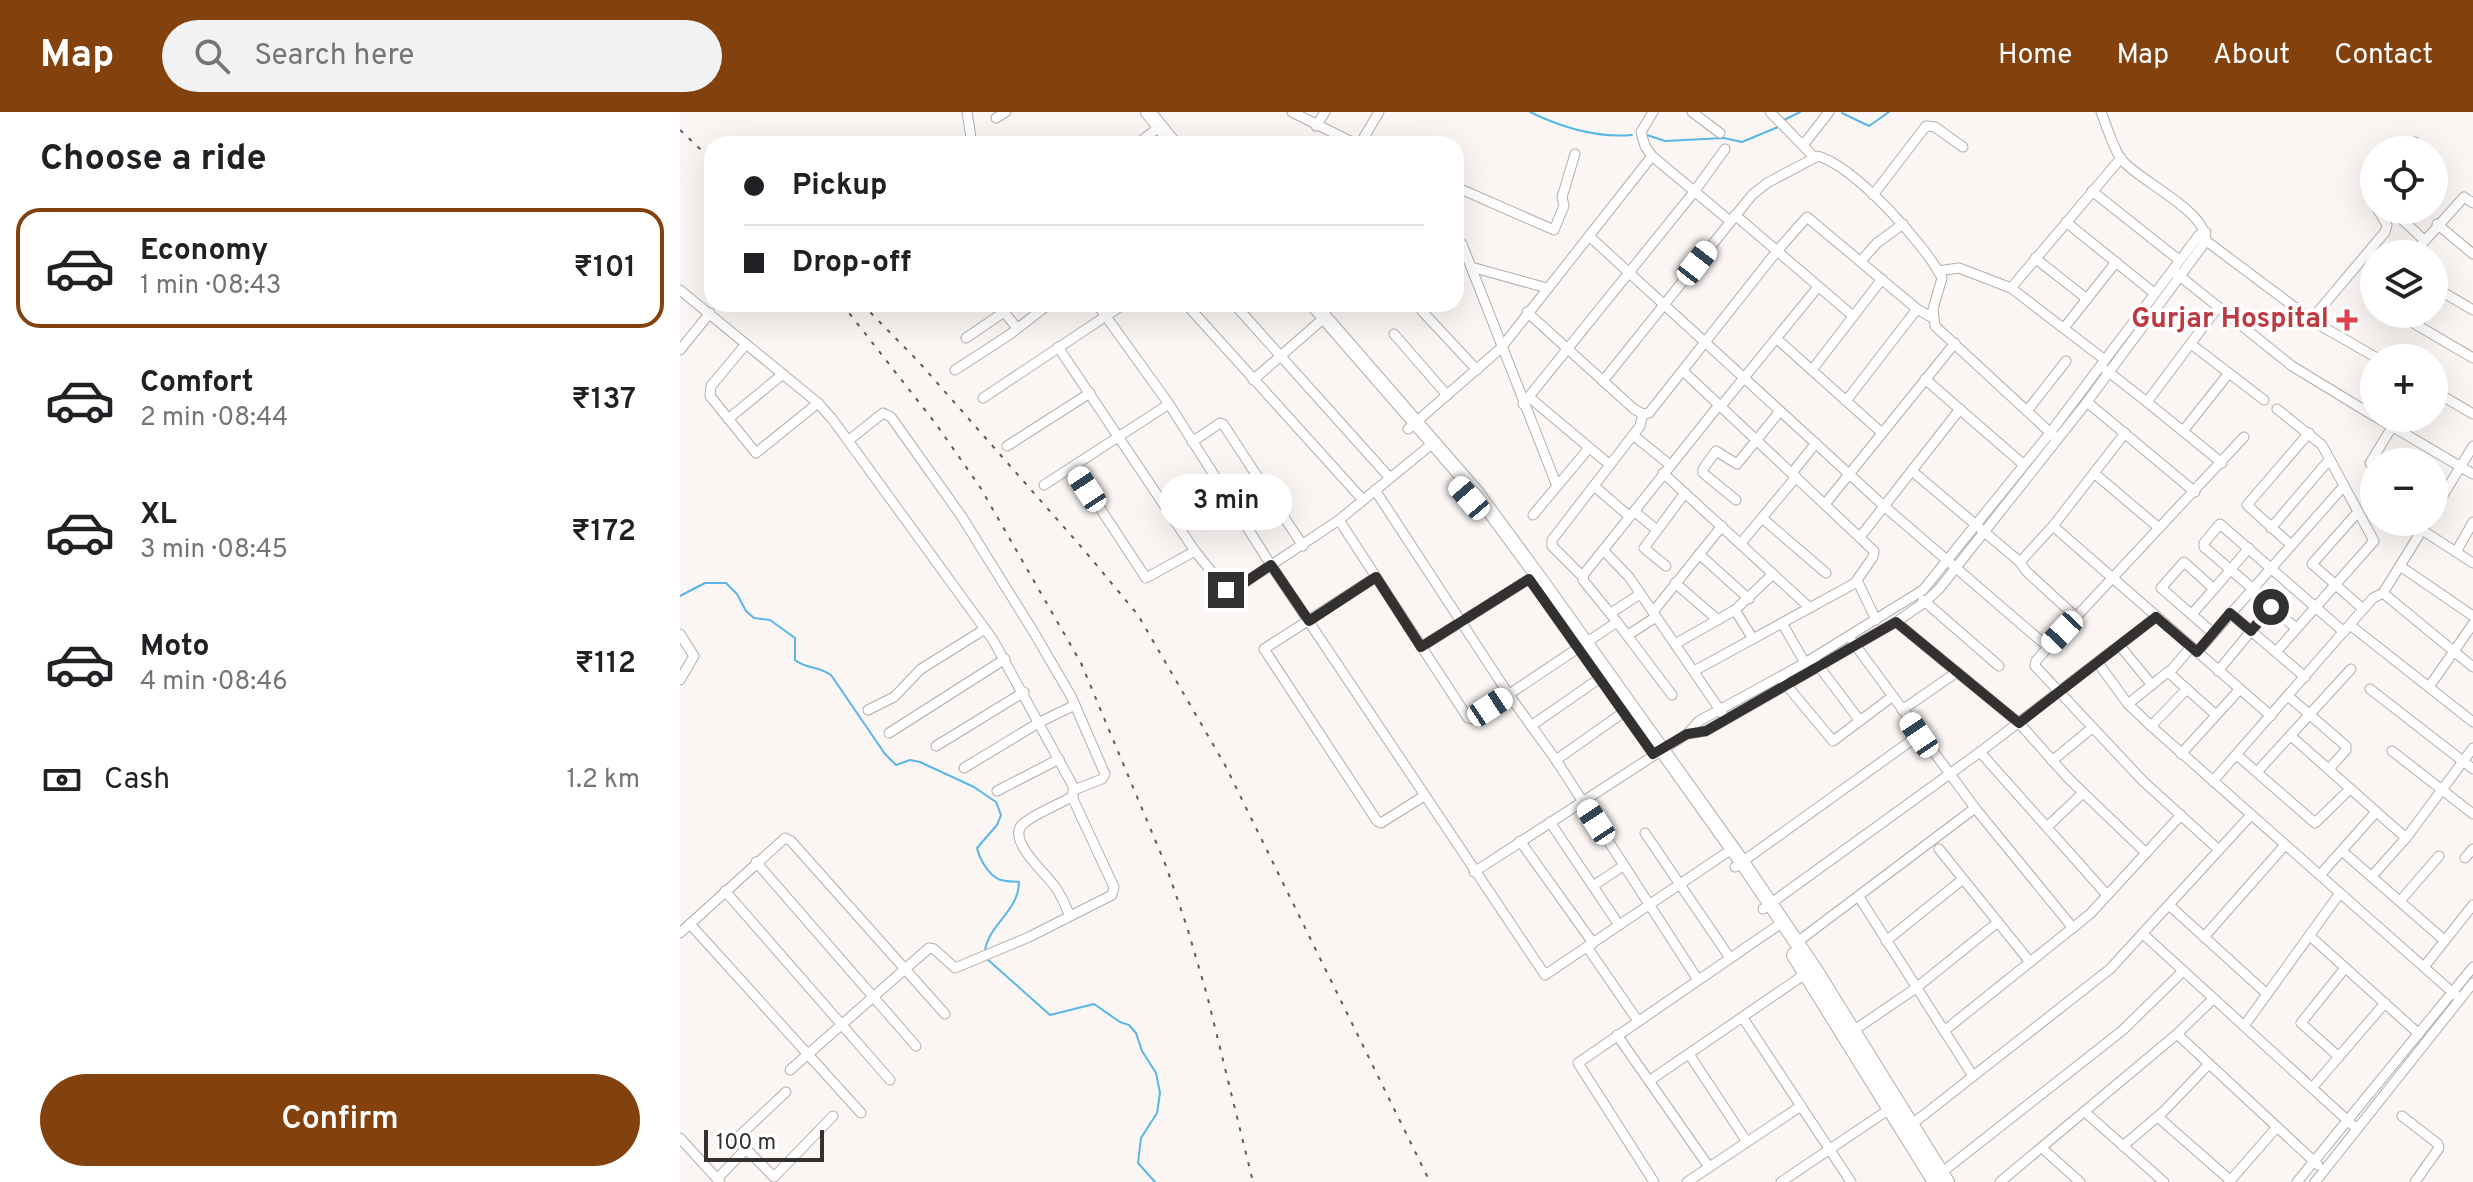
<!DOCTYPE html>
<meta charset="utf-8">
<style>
:root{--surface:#fff;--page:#f2f2f2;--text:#202124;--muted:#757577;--line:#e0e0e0;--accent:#83420d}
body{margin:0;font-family:Overpass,sans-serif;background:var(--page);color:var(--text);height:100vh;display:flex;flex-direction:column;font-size:30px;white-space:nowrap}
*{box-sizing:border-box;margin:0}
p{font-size:26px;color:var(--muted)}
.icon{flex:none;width:44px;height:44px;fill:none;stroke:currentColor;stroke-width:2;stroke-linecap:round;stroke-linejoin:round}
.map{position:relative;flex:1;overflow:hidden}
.drawer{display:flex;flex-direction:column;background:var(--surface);width:680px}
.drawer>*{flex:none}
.hud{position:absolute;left:24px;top:24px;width:760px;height:176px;border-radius:24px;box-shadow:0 8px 32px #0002;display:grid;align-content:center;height:176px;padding:0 40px;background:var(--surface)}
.buttons{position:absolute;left:1680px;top:24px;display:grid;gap:16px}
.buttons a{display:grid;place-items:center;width:88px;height:88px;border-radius:50%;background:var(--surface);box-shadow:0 8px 32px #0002;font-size:40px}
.scale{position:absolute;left:24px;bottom:20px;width:120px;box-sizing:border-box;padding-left:8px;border:4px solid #333130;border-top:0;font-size:22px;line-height:28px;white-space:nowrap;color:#333130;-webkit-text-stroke:6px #fff;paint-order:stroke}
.end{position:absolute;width:36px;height:36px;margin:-18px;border:10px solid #333130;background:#fff;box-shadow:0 0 0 4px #fff}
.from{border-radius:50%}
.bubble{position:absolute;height:56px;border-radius:28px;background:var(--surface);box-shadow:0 8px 32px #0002;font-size:26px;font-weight:600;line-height:56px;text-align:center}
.car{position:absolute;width:24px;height:48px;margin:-24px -12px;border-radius:10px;box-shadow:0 0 6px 2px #0007;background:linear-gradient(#fff 24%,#345 0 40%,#fff 0 76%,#345 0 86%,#fff 0)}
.hud b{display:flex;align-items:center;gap:28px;height:76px;font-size:30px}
.hud b+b{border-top:2px solid var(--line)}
.hud i{width:20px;height:20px;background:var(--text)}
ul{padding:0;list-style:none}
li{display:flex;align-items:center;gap:24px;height:120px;margin:0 16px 12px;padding:0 24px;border:4px solid transparent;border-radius:24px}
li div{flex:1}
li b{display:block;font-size:30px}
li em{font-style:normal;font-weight:600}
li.selected{border-color:var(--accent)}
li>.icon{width:72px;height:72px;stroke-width:1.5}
h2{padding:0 40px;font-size:36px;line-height:96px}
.pay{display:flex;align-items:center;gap:20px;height:88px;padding:0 40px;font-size:30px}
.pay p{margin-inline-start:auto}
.primary-button{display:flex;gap:16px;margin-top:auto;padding:16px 40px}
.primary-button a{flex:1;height:92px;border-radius:48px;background:var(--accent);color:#fff;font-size:32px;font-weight:600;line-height:92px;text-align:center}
header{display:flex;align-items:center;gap:48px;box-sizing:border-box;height:112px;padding:0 40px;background:var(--accent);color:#fff}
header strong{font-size:38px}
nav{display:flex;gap:44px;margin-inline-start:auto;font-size:28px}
.search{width:560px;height:72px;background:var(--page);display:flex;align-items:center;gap:20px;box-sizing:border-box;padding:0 28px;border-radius:44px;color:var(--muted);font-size:30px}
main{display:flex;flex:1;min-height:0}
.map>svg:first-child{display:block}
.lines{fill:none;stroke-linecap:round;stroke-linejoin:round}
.stream{stroke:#58b7e7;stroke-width:2}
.street-casing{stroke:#b3aead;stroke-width:11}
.primary-casing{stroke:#b3aead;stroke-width:16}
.street{stroke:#fff;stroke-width:9}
.primary{stroke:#fff;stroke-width:14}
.rail{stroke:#5e5c5b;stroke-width:2;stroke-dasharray:4 8;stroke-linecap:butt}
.route{stroke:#333130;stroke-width:10}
.health-dot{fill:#e0444e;stroke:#fff;stroke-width:3}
.labels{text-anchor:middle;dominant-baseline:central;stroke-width:7;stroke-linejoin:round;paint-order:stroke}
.health-label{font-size:28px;font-weight:bold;fill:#be3a42;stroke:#fff;text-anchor:end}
</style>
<header>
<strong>Map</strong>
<div class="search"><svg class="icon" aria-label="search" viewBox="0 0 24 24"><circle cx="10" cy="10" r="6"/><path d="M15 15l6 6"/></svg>Search here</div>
<nav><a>Home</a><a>Map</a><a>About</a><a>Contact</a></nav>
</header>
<main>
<section class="drawer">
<h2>Choose a ride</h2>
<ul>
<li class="selected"><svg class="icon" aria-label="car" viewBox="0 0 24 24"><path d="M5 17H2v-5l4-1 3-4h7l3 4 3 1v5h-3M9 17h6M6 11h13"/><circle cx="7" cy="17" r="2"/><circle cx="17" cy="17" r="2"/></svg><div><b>Economy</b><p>1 min · 08:43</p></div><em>₹101</em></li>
<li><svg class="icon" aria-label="car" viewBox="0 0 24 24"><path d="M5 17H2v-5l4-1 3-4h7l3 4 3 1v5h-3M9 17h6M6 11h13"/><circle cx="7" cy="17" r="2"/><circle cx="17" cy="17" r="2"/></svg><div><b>Comfort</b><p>2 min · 08:44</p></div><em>₹137</em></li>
<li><svg class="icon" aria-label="car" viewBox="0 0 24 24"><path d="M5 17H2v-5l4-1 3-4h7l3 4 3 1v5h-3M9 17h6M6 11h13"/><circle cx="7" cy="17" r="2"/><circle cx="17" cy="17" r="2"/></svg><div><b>XL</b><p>3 min · 08:45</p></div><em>₹172</em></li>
<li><svg class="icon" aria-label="car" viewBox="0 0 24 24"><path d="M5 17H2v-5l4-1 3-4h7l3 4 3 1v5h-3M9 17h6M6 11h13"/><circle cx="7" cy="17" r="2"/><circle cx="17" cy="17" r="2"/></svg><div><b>Moto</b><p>4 min · 08:46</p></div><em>₹112</em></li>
</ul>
<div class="pay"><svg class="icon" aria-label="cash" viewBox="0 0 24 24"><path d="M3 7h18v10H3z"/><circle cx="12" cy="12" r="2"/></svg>Cash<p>1.2 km</p></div>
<div class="primary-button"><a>Confirm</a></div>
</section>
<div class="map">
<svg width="1793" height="1070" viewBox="0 0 1793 1070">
<rect width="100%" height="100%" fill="#fbf6f4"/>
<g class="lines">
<g class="stream">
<path d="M850 0C881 15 918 26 952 23"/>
<path d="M1162 1 1189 14 1209 0"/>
<path d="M1104 8 1120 0"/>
<path d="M967 23 985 29 1044 26 1062 30 1098 15"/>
<path d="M0 484 25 471H46L57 482 66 499 74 506 90 508 115 526V548C126 557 138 554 151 563L205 642 216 653 230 648 240 650 294 675 316 690 321 703 317 713 297 736C300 749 312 769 326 769 331 770 335 769 339 770 339 799 308 813 305 839"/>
<path d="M306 846 370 903 414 892 440 910 449 913 456 921 462 939 476 961 480 981 477 1001 461 1026 458 1051 475 1070"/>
</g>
<g class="street-casing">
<g id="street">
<path d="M287 0 292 32"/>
<path d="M612 0 676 32"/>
<path d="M973 0 961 20 965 34 972 44 1050 109"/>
<path d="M1012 0 1040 21"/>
<path d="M1090 0 1134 45"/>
<path d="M316 6 326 0"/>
<path d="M636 14 645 0"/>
<path d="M457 32 479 15"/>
<path d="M680 32 699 0"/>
<path d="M1124 32 1149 0"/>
<path d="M1726 38 1735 30"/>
<path d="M1754 65 1757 62"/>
<path d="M1694 70 1691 75 1694 79"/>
<path d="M776 75 874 118 884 94 882 85 895 42"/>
<path d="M1412 79 1499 148"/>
<path d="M1193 83 1246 14 1255 15 1283 35"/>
<path d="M1712 98 1744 128"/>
<path d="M1055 103 1173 204"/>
<path d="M1386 110 1474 181"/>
<path d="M1757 112 1793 142"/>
<path d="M909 124 1204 394 1368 535"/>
<path d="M1521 125 1636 211 1697 246"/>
<path d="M782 132 877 374"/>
<path d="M1733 142 1784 85 1793 91"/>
<path d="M1355 146 1407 187"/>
<path d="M1181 149 1197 131 1223 112"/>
<path d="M791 155 867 176"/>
<path d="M1258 159 1279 156 1331 176 1441 46"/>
<path d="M1496 161 1612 254 1694 304"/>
<path d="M1754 175 1793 198"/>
<path d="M1331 176 1425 248"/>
<path d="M0 178 138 291 153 308 313 528 393 674V687L434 775 432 783 349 825 275 856 254 837 249 836 110 958"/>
<path d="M417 192 489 292 591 453 865 863 1052 737"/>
<path d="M506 192 683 388"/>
<path d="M554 192 710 366"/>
<path d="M1538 195 1467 290 1542 351"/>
<path d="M742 199 797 258"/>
<path d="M847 200 954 297 963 302 969 301 1097 139 1127 105 1237 197 1253 206"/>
<path d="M1718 202 1793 246"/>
<path d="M1631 208 1705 120 1707 113 1698 98"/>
<path d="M1384 216 1436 150"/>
<path d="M714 222 767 283"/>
<path d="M286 226 324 200 337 216"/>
<path d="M1096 226 1202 321"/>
<path d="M66 232 31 274 30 284 76 341 138 291"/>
<path d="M1511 232 1584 288"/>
<path d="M378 235 515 439 546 478 552 479 659 408 753 331"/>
<path d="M0 238 30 201"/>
<path d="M275 258 329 223 369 192"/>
<path d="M1132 258 1202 167"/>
<path d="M1426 258 1467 290"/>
<path d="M1003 259 1194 439 1193 445 1177 468 1196 508"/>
<path d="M1245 267 1344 353"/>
<path d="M573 268 644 206"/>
<path d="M923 269 1072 83 1087 71 1138 44C1175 55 1245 132 1262 166L1253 197 1255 214 1375 325"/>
<path d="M1754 279 1793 302"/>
<path d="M849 285 930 353"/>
<path d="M303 286 444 192"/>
<path d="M1166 289 1237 197"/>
<path d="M1407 290 1515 380"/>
<path d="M843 292 1014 80 1045 37"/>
<path d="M1041 294 1138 175"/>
<path d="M1347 299 1386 249"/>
<path d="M1698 306 1793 362"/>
<path d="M48 307 103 262"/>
<path d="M728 317 821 236 972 44"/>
<path d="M1503 319 1549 261"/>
<path d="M953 323 990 353"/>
<path d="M169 328 203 301 211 305 282 405 353 519 391 584 425 662 422 667 394 678"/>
<path d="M512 330 540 311 543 312 623 434"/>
<path d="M327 334 410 281"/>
<path d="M393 355 466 466 515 439"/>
<path d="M1694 357 1690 351 1712 315"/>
<path d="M1232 359 1340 450 1373 414 1445 321"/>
<path d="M983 361 1130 496"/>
<path d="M1112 361 1136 331"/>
<path d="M1414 361 1479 416"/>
<path d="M364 373 489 292"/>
<path d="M914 374 949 404"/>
<path d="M695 378 829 583 876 648 1018 868"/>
<path d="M1056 388 1023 361V357L1036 339 1057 352 1100 299"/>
<path d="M1145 392 1275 231"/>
<path d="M1754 398 1793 334"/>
<path d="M954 399 977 418"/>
<path d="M1677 401 1632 452 1683 497"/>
<path d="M853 403 909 336"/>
<path d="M1082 406 1146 461"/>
<path d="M659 408 788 606 792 607 937 510 992 583"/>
<path d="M1373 414 1591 604"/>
<path d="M1591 416 1649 348"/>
<path d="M1742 418 1793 451"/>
<path d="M1180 425 1280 297"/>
<path d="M1061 431 1116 365"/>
<path d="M1611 433 1567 393 1629 321"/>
<path d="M923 438 949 465 1042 601"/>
<path d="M1776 440 1793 410"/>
<path d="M1019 442 1069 487"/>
<path d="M1340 450 1346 459 1396 505"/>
<path d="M986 454 964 436 1005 381"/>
<path d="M1720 454 1793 504"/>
<path d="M696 465 584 537 697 709 701 711 744 684"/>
<path d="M903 465 872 434V428L960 314 963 302"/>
<path d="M995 471 1038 508"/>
<path d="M1572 476 1524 435V431L1540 412 1664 520"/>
<path d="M1703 481 1793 555"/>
<path d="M1243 488 1319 554"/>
<path d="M1055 498 1073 527"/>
<path d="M973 500 1042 414"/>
<path d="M931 501 960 482"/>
<path d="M1550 501 1625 565"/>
<path d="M1512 502 1534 477"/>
<path d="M937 510 903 468 904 462 1039 293"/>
<path d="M1216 510 1339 611 1389 667 1466 741"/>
<path d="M1102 511 1125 551"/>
<path d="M1670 513 1793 610"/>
<path d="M1533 521 1481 476 1504 450 1534 477 1569 436"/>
<path d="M0 522 14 544 0 568"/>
<path d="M948 523 976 505"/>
<path d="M1173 530 1295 696 1393 816"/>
<path d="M995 532 1055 498 1093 462"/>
<path d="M1440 534 1472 573"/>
<path d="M741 535 857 462"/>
<path d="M1511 535 1489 561 1536 603"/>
<path d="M1517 540 1663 375"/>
<path d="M1596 540 1694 429 1642 333 1597 297"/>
<path d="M1135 549 1180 609"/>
<path d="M1418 551 1448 592 1471 614 1780 887"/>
<path d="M1014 559 1177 470"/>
<path d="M1538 559 1591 495 1616 516"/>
<path d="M1103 569 1153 629 1213 584"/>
<path d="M1749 575 1793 512"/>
<path d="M1690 577 1793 657"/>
<path d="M1608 584 1666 634V638L1649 657"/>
<path d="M1448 592 1489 559"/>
<path d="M188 598 214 585 241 557 305 517"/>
<path d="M1222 598 1277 560"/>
<path d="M851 614 920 566"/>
<path d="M1471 614 1507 577"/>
<path d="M209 621 325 547"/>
<path d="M1007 622 1026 619 1216 510 1245 490 1259 477 1407 290 1526 129C1526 98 1460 70 1441 47 1432 34 1427 14 1421 0"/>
<path d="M1611 624 1726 726 1793 636"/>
<path d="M256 634 344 580"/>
<path d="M1712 639 1793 702"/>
<path d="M1300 640 1427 783"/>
<path d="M1501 642 1560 577"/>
<path d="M1557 643 1635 711 1670 677"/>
<path d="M876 648 951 595"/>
<path d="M1372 649 1412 616"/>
<path d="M284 656 360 610 395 593"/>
<path d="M1577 660 1671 557"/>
<path d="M1533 669 1693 486 1703 481 1747 410"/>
<path d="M317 679 379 647"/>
<path d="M870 710 939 813"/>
<path d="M1368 714 1403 681"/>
<path d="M965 721 1050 846"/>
<path d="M840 729 913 831"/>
<path d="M1259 737 1350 850"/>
<path d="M1539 738 1463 669 1355 554 1356 549 1368 535 1564 325"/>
<path d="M1662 739 1764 828"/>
<path d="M1785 746 1793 737"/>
<path d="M76 750 236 934"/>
<path d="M1055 755 1239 623"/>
<path d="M794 760 1007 622 1019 609 1125 551 1243 478 1370 321 1519 123 1526 120"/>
<path d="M1640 763 1696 700"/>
<path d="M1692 764 1726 726"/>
<path d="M913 774 943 754"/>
<path d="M45 779 210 968"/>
<path d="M1179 785 1293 964"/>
<path d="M1720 789 1759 744"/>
<path d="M1489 793 1587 882"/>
<path d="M1083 797 1300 640 1476 505"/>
<path d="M390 804C386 795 382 785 376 776 367 762 324 727 344 711 358 700 378 693 393 684"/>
<path d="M10 812 181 1001"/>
<path d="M0 821 105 726 111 729 265 902"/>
<path d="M1463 822 1677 1017"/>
<path d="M1630 824 1739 922"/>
<path d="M1524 825 1605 733"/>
<path d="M1206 829 1283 767"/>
<path d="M1116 831 1295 696"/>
<path d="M907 835 958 909"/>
<path d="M1744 855 1793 793"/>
<path d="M1063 906 1171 1070"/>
<path d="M1564 914 1660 781"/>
<path d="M1264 919 1410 802 1501 703"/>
<path d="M1170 921 1236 876 1318 810"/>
<path d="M1497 922 1638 1053"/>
<path d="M937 923 1029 1055"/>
<path d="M1009 942 1067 1030"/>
<path d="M1659 945 1621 911 1665 856"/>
<path d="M969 969 1128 860"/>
<path d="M1632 976 1705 891"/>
<path d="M106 980 56 1027 94 1065 153 1004"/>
<path d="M1405 1000 1484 1070"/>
<path d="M1722 1004 1758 1032 1759 1036 1735 1070"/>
<path d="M1478 1005 1551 1069"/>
<path d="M1231 1013 1430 857 1571 703"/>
<path d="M0 1026 40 1070"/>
<path d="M1443 1034 1483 1000 1529 952"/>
<path d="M1362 1036 1400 1070"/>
<path d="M1261 1061 1443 918 1503 859"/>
<path d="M37 1067 66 1037"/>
<path d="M974 1070 898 951 1103 810"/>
<path d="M1007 1070 1121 994"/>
<path d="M1101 1070 1211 996"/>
<path d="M1320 1070 1497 922 1533 887"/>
<path d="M1549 1070 1597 1015"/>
<path d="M1617 1070 1793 855"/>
<path d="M1635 1070 1793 871"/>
</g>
</g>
<g class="primary-casing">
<g id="primary">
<path d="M468 0 494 32"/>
<path d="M633 192 796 380 860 467 1062 750 1134 856 1267 1070"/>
<path d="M1114 843 1255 1070"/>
</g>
</g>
<use href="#street" class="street"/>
<use href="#primary" class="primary"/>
<g class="rail">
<path d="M0 18 32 48"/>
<path d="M162 192 256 312 300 375 401 551 486 754 507 815 527 883 573 1070"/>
<path d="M182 192 237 248 404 438 458 503 545 653 750 1070"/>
</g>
</g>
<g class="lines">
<path class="route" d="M546 478 552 479 591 453 629 509 696 465 741 535 849 467 973 642 1007 622 1026 619 1216 510 1339 611 1476 505 1517 540 1550 501 1571 519 1591 495"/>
</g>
<path class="health-dot" d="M1663 196h8v8h8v8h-8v8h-8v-8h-8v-8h8z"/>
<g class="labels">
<g class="health-label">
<text x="1649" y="208">Gurjar Hospital</text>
</g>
</g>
</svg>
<div class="buttons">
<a><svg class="icon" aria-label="locate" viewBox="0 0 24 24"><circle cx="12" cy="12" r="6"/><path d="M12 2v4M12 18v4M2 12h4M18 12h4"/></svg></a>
<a><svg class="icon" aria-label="layers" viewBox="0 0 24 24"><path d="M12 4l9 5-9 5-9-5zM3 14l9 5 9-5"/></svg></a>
<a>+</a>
<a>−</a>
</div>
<div class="scale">100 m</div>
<i class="end from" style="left:1591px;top:495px"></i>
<i class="end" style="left:546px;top:478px"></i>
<div class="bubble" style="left:480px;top:362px;width:132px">3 min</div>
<i class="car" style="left:1017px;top:151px;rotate:38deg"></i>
<i class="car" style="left:407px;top:377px;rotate:327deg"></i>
<i class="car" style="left:789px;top:386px;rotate:319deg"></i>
<i class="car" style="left:1382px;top:520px;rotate:223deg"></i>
<i class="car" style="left:810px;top:595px;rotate:57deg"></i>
<i class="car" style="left:1239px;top:623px;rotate:326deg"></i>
<i class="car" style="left:916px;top:710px;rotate:327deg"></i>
<div class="hud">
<b><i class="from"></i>Pickup</b>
<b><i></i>Drop-off</b>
</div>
</div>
</main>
